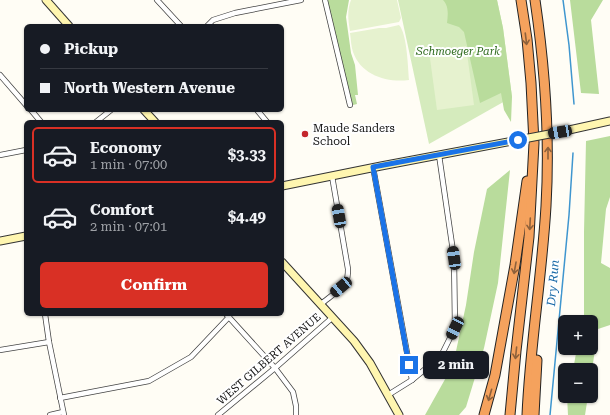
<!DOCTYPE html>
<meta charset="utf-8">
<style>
:root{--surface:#171b24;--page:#20242c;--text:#f1f3f6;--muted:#9ea1a6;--line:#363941;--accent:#d93025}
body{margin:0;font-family:"Roboto Serif",serif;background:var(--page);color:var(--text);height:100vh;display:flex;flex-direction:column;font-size:15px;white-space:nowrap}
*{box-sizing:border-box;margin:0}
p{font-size:13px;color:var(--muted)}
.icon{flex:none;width:22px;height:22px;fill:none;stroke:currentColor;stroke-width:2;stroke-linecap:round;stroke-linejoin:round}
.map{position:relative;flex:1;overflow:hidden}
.side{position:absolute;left:24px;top:120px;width:260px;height:196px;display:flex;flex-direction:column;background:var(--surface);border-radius:6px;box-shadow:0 1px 3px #0004}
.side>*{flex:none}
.top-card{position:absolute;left:24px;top:24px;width:260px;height:88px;border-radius:6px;box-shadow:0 1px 3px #0004;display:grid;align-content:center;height:88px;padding:0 16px;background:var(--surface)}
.buttons{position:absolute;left:558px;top:315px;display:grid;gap:8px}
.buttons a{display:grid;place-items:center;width:40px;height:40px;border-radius:6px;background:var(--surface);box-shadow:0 1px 3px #0004;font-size:20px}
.end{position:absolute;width:18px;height:18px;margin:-9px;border:5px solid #1a73e8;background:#fff;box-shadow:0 0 0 2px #fff}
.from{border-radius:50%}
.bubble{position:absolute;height:28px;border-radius:6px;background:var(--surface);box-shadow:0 1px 3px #0004;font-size:13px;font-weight:700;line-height:28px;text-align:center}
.car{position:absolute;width:12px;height:24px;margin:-12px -6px;border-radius:5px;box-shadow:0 0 3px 1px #0007;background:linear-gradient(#222 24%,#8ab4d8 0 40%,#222 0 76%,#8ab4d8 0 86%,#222 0)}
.top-card b{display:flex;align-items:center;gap:14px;height:38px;font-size:15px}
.top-card b+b{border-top:1px solid var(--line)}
.top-card i{width:10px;height:10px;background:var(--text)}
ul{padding:7px 0 0;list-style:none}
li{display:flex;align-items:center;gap:12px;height:56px;margin:0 8px 6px;padding:0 8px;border:2px solid transparent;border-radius:6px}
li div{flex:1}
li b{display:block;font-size:15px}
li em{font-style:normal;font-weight:700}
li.on{border-color:var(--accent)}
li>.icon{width:36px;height:36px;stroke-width:1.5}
.action{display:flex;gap:8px;margin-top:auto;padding:8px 16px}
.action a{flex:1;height:46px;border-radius:6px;background:var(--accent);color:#fff;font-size:16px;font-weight:700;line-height:46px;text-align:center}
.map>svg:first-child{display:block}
.green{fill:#d5ebbd}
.forest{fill:#b9dc9c}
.pitch{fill:#e6f2cf}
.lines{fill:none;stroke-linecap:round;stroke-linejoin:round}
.stream{stroke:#3f96cf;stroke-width:1.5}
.street-casing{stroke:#444;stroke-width:6}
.secondary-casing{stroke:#333;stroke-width:9}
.highway-casing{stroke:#222;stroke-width:11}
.street{stroke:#fff;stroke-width:4.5}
.secondary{stroke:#fff6b0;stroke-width:7}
.highway{stroke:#f5a25d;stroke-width:9}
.secondary-bridge-casing{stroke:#333;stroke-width:9;stroke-linecap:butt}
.secondary-bridge{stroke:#fff6b0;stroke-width:7}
.oneway{stroke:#8e613b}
.route{stroke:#1a73e8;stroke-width:5}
.poi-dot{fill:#c4262e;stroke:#fff;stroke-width:1.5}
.labels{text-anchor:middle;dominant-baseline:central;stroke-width:4;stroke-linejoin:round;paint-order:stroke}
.park-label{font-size:11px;font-style:italic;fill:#2f6b1f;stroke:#fff}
.poi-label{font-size:11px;fill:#111;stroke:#fff;text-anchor:start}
.street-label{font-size:11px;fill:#111;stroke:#fff}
.water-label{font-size:12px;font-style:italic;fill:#1768a6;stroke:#fff}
</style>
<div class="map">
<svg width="610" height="415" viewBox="0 0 610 415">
<rect width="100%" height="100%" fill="#fffdf5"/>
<path class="green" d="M398 0H497L503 28 512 97 429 144Z"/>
<g class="forest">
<path d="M325 0H349L346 17 351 53 355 65 358 95H355L357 104 353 105Z"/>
<path d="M443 0H497L503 28 512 97 511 122 504 110 501 93 480 103 464 32 459 27 447 23C448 15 449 6 443 0Z"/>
<path d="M570 0H603L591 20 599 94 581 93Z"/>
<path d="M610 136V197L606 209 601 263 610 268V325L598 329 591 377V370H573L577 348H591V322H583L584 318V232L586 141Z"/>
<path d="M510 170 498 283 484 348 466 407 459 415H425L453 365 466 305 474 252 487 189Z"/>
<path d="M567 396H588L585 415H568Z"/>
</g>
<g class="pitch">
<path d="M351 0H397L401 18 399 22 350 31C348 20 347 10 351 0Z"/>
<path d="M399 25C407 33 408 67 409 80 387 83 361 75 353 52 351 46 351 40 350 33L379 28H386Z"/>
<path d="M466 46 474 105 437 110 429 51Z"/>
</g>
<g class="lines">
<g class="stream">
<path d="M563 0 569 45 574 104"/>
<path d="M550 415 569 215 573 153"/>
</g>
<g class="street-casing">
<g id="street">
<path d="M157 0 181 26"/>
<path d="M325 0 350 105"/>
<path d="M207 26 213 20 235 13 301 0"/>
<path d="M0 75 26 105"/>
<path d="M31 110 41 122"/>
<path d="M257 110 267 122"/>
<path d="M96 122 111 110"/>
<path d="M0 155 26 150"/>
<path d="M373 167 412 380"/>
<path d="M321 304C328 298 341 290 346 282 348 277 348 273 348 269L332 176"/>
<path d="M45 314 49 342 64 415"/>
<path d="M226 314 275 368 293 392 296 406V415"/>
<path d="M0 350 49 342"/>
<path d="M388 395 412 380 441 356 455 328 454 258 439 155"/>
<path d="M60 398 149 381 191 357 229 317"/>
<path d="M50 415 63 412"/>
<path d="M218 415 275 368 333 317"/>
</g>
</g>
<g class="secondary-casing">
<g id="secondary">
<path d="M46 0 69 26"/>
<path d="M144 110 155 122"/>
<path d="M560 132 610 121"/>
<path d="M282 186 381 166 518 140"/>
<path d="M0 241 26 236"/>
<path d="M282 262 354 341 370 363 399 415"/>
</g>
</g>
<g class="highway-casing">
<g id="highway">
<path d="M484 415 495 375 515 265 527 181"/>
<path d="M510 415 516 351 529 237 534 143 531 83 527 39 521 0"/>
<path d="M527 415C530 345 542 276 546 206 550 137 545 68 535 0"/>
<path d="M534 415 537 360"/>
</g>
</g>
<use href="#street" class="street"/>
<use href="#secondary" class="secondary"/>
<use href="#highway" class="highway"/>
<g class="secondary-bridge-casing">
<path id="secondary-bridge" d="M518 140 560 132"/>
</g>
<use href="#secondary-bridge" class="secondary-bridge"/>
</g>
<defs><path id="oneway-shaft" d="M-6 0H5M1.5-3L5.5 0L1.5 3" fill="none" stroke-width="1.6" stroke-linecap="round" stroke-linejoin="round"/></defs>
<g class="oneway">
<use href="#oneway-shaft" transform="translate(526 39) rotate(83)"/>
<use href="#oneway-shaft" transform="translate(548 153) rotate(-90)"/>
<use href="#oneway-shaft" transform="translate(530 224) rotate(93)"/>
<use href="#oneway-shaft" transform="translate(515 268) rotate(100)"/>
<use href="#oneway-shaft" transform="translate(516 353) rotate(96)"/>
<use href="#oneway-shaft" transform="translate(490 395) rotate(106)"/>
</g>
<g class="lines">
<path class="route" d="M409 365 373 167 518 140"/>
</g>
<circle class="poi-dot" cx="305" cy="134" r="4"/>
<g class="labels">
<g class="park-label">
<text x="458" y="51">Schmoeger Park</text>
</g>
<g class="poi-label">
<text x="313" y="128">Maude Sanders<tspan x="313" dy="13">School</tspan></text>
</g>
<g class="street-label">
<text transform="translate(269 359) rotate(-41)">WEST GILBERT AVENUE</text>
</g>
<g class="water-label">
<text transform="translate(553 283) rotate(-85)">Dry Run</text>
</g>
</g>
</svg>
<div class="buttons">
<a>+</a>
<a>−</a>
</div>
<i class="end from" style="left:518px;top:140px"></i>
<i class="end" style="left:409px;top:365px"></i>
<div class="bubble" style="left:423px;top:351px;width:66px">2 min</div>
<i class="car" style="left:560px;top:132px;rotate:260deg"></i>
<i class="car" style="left:339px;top:216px;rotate:350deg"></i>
<i class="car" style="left:454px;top:258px;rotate:352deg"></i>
<i class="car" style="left:341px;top:287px;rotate:230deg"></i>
<i class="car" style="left:455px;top:328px;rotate:206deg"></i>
<div class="top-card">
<b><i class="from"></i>Pickup</b>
<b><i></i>North Western Avenue</b>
</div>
<section class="side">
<ul>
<li class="on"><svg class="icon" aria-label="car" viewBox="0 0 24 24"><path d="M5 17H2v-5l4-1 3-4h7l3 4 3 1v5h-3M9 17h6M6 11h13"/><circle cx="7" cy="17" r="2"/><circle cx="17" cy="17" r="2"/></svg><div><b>Economy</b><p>1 min · 07:00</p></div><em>$3.33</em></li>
<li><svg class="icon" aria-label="car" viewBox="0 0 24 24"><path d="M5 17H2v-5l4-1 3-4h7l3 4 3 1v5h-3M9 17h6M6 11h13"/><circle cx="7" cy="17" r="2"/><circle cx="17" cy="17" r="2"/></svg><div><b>Comfort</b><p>2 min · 07:01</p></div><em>$4.49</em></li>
</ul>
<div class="action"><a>Confirm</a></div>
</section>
</div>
